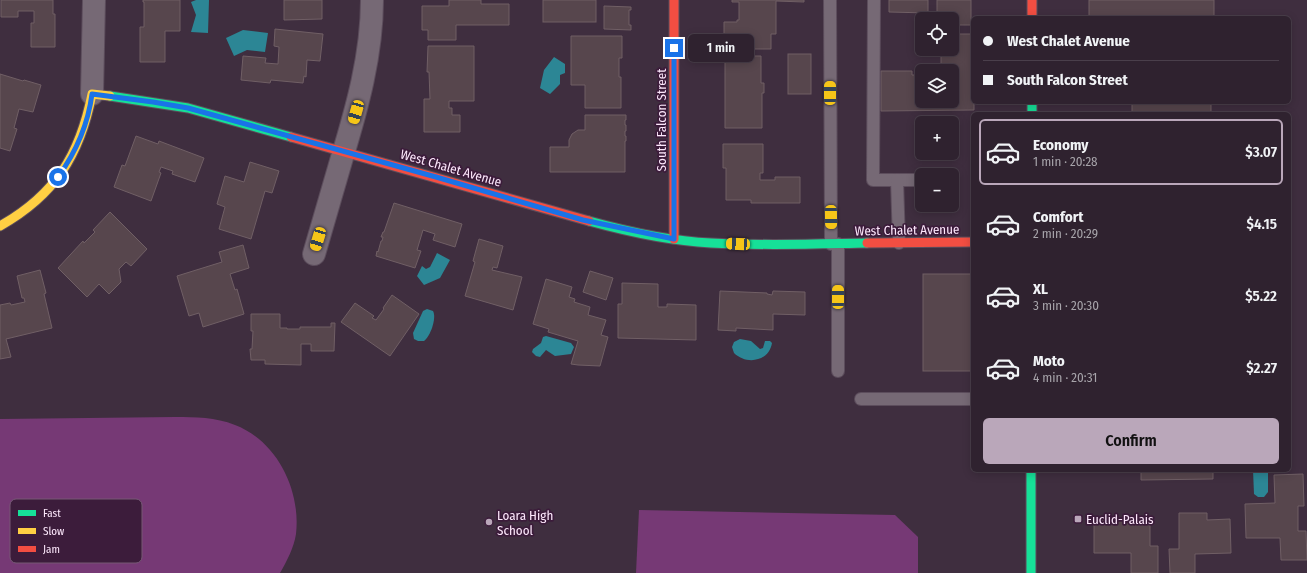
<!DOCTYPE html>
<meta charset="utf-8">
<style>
:root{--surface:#2f222f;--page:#3b2f3b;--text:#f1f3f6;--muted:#a7a4aa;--line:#4a3f4b;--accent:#baa7ba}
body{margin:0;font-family:"Fira Sans Condensed",sans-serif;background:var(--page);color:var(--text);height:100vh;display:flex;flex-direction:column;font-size:15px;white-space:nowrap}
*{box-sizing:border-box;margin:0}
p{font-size:13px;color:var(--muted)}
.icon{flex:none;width:22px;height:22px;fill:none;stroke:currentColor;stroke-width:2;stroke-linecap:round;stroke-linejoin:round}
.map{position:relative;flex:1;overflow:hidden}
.panel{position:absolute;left:971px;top:112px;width:320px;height:360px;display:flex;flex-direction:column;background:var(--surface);border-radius:6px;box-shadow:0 2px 10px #0003,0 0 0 1px var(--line)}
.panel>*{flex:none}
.top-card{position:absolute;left:971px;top:16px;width:320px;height:88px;border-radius:6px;box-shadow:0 2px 10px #0003,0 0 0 1px var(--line);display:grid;align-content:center;height:88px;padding:0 12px;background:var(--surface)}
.controls{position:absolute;left:915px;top:12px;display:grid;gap:8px}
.controls a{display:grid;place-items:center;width:44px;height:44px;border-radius:6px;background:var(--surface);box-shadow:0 2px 10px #0003,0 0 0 1px var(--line);font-size:20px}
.end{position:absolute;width:18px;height:18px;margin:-9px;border:5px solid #1a73e8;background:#fff;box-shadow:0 0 0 2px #fff}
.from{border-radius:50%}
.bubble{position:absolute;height:28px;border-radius:6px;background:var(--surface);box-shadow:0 2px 10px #0003,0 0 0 1px var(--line);font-size:13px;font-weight:600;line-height:28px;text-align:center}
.car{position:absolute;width:12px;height:24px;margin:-12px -6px;border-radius:5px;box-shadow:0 0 3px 1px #0007;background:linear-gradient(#f5c518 24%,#345 0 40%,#f5c518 0 76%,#345 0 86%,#f5c518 0)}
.top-card b{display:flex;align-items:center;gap:14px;height:38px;font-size:15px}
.top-card b+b{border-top:1px solid var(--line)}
.top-card i{width:10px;height:10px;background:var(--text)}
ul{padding:7px 0 0;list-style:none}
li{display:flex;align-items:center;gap:12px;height:66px;margin:0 8px 6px;padding:0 4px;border:2px solid transparent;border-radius:6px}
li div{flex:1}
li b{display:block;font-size:15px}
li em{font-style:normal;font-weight:600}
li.on{border-color:var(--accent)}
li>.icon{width:36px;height:36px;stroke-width:1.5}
.action{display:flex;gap:8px;margin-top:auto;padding:8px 12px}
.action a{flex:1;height:46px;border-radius:6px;background:var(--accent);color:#111;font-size:16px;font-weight:600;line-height:46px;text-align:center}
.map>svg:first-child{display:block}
.green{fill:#763975}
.water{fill:#2c8695}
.building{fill:#57464d;stroke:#705f65}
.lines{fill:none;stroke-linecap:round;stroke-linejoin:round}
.lane-casing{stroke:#5c4d5c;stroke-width:14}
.street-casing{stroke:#5c4d5c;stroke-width:24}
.fast-casing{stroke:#5c4d5c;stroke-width:11}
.slow-casing{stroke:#5c4d5c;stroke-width:11}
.jam-casing{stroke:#5c4d5c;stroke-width:11}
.lane{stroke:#766975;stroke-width:12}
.street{stroke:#766975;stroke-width:22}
.fast{stroke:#16e098;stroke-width:9}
.slow{stroke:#ffcf43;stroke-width:9}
.jam{stroke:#f24e42;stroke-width:9}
.route{stroke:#1a73e8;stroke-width:5}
.poi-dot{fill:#baa7ba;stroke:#3c1c3b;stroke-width:1.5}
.labels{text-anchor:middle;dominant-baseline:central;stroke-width:3.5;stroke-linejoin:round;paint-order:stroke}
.street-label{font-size:13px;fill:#fde8fc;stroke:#3c1c3b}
.poi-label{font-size:13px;fill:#fde8fc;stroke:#3c1c3b;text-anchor:start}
.key{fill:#3c1c3b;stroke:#765975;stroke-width:1}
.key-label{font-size:11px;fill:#fde8fc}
</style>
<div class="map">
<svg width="1307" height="573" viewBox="0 0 1307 573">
<rect width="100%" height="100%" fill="#3f2e3f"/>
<g class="green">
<path d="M175 417C196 417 215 417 235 425 277 441 301 490 296 534 294 547 287 561 280 573H0V419Z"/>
<path d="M639 510 895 515 918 537V573H636Z"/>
</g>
<g class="water">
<path d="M196 0H209L208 33 191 32 196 15 191 2Z"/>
<path d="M243 30 268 33 265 52 247 50 234 56 226 38Z"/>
<path d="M554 57 565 64V73L560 75V84L550 94 540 88 544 70Z"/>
<path d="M437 253 450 260 440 278 424 285 417 276 422 266 426 269 430 267Z"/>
<path d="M427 309 433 311C437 318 430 337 424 341H418L414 339 413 333 423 311Z"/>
<path d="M546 336 571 343 574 347 571 354 555 356 546 350 540 357 536 356 532 352 533 349 541 343 543 337Z"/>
<path d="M740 339 751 341 760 349 763 348 765 341H770L772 343C769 362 746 365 734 353L732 347 734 342Z"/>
<path d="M1253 470H1268V492L1264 497H1258L1254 494Z"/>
</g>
<g class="building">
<path d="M1 0H53V14H55V47H31V23H34V11H18V17H1Z"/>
<path d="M143 0H180V31H165V62H140V27H144V2H143Z"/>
<path d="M284 0H322V19L284 20Z"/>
<path d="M449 0H481V4H509V25H456V40H428V30H422V6H449Z"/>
<rect x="543" y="0" width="53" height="22"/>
<path d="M732 0H804V2L776 1V34H771V49H724V22H737V20H739V2H732Z"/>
<path d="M889 0H928V13L889 12Z"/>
<path d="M937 0H971V25H952V19H937Z"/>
<rect x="1089" y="0" width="125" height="18"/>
<path d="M604 6 631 7V10H629V25H631V30L604 29Z"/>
<path d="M275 29 323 34 320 61 307 60 306 77 304 76 303 83 271 80 270 83 241 80 243 56 266 58 265 63 278 64 279 47 274 46Z"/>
<path d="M952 34H973V102H974V110L881 111V71H912V75H922V101H952V71H941V49H952Z"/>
<path d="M571 36H622V58H619V77H621V108H585V85H571Z"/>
<path d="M428 46H474V101H449V108H452V115H460V132H424V99H430L429 72H427Z"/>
<rect x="788" y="54" width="23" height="40"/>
<path d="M725 56H761V83H764V93H762V128H725Z"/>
<path d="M0 74 23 81 24 80 41 85 33 112 19 109 14 128 17 129 10 151 0 148Z"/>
<rect x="1132" y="102" width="79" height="12"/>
<path d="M585 115H626V120H625V125H626V131H625V136H626V141H625V172H550V147H569V140L572 134 578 130H585Z"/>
<path d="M136 136 158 144 159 141 204 158 195 182 172 174 173 171 161 167 159 172 161 173 151 201 114 187 122 165 125 166Z"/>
<path d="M723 144H763V173H760V180H775V177H800V203H751V200H726V168H723Z"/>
<path d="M250 162 279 171 272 193 265 191 251 239 219 229 225 207 217 204 225 176 244 182Z"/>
<path d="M394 203 462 224 455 247 433 240 435 234 423 230 417 250 421 251 415 268 376 256 377 251 378 252 381 241H382L383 237H381L383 232H384Z"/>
<path d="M110 212 147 249 131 266 126 262 119 269 121 282 109 294 99 284 87 297 58 268 83 241 84 243 95 232 93 230Z"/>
<path d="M479 239 503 246 497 268 493 267 492 270 522 277 513 310 465 296 475 262 473 261Z"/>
<path d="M243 245 249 268 230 274 235 290 237 289 244 314 203 327 199 313 189 316 177 276 222 262 219 252Z"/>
<path d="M40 270 46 293 44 294 52 328 6 339 11 357 0 359V305L10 303 11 305 25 302 24 298H22L17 276Z"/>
<path d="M590 271 613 278 606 300 583 292Z"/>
<rect x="923" y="274" width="48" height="97"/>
<path d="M546 279 572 287 569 297 575 299 574 302 590 307 588 315 606 320 601 335 608 337 600 366 578 365 571 364 578 341 548 332 549 329 533 324Z"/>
<path d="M622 283 658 284V307H667V304L696 305V340L618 338V304H622Z"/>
<path d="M720 291 767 293V294L772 295 773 291 805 292V315L773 314V330L736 328V331L718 330Z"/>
<path d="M392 295 419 314 390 356 341 322 355 303 374 316 372 318 376 320 384 309 383 308Z"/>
<path d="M251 314H280V328H287V329H300V327H331V323H335L334 351H311V344H301V365L265 364V360H251L250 349H252L253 331H251Z"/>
<path d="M1141 470H1213V479L1141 480Z"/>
<path d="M1303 474 1304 506H1298V531H1306L1307 560H1281L1280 538H1246L1245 504 1275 503 1274 475Z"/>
<path d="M1179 513H1207V520L1230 519 1231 553 1195 554V573H1170L1169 549H1179Z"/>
<path d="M1094 520 1150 521V546H1158V573H1131V553H1094Z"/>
</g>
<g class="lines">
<g class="lane-casing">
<g id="lane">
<path d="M830 0 831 244"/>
<path d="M874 0 873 180H922"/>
<path d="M897 180 899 243"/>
<path d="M838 244V371"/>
<path d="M861 399H973"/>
</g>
</g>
<g class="street-casing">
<g id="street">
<path d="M92 94 94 0"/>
<path d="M314 254C323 223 332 192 341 161 357 108 372 55 372 0"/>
</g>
</g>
<g class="fast-casing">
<g id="fast">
<path d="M110 96 188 108 291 137"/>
<path d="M1032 102V114"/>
<path d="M589 221C629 232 670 241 711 243 763 246 815 244 867 243"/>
<path d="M1031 470V573"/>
</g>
</g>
<g class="slow-casing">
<path id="slow" d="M0 226C55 195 80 155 92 94L110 96"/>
</g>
<g class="jam-casing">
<g id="jam">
<path d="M674 0V239"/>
<path d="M1032 0V18"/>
<path d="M291 137 589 221"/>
<path d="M867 243 973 242"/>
</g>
</g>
<use href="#lane" class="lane"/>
<use href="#street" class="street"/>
<use href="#fast" class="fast"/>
<use href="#slow" class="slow"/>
<use href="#jam" class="jam"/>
</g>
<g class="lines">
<path class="route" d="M58 177C76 152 88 125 92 94L153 102 188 108 436 177 583 220 674 239V48"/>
</g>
<g class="poi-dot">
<rect x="1074" y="515" width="8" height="8" rx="2"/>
<circle cx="489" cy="522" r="4"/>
</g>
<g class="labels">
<g class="street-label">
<text transform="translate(661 120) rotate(-90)">South Falcon Street</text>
<text transform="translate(451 168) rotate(16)">West Chalet Avenue</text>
<text transform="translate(907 230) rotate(-1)">West Chalet Avenue</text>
</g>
<g class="poi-label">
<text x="497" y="515">Loara High<tspan x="497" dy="15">School</tspan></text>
<text x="1086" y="519">Euclid-Palais</text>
</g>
</g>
<rect x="10" y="499" width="132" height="64" rx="6" class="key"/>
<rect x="18" y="510" width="18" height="6" fill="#16e098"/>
<rect x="18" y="528" width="18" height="6" fill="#ffcf43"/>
<rect x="18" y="546" width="18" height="6" fill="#f24e42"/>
<g class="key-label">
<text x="43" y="517">Fast</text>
<text x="43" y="535">Slow</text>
<text x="43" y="553">Jam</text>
</g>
</svg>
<div class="controls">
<a><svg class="icon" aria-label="locate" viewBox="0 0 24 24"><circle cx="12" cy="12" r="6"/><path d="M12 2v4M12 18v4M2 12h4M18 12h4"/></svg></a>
<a><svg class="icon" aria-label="layers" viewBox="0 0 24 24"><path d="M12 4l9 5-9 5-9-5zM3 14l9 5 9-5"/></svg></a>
<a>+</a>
<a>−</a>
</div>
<i class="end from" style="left:58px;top:177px"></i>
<i class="end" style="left:674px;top:48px"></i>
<div class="bubble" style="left:688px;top:34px;width:66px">1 min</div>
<i class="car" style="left:830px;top:93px;rotate:0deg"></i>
<i class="car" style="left:356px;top:112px;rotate:196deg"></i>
<i class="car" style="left:831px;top:217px;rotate:179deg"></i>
<i class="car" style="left:318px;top:239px;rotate:197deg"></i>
<i class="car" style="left:738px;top:244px;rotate:273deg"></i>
<i class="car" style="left:838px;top:297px;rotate:0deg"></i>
<div class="top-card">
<b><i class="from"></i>West Chalet Avenue</b>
<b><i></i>South Falcon Street</b>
</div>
<section class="panel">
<ul>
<li class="on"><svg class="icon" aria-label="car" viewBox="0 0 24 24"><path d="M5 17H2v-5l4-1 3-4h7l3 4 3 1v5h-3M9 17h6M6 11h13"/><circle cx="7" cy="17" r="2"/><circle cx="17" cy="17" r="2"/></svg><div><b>Economy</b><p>1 min · 20:28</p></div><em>$3.07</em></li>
<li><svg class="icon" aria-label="car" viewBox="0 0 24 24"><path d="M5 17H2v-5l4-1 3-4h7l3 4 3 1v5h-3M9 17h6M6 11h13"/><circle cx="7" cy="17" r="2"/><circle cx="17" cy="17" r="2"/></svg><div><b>Comfort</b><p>2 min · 20:29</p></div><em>$4.15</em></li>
<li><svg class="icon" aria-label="car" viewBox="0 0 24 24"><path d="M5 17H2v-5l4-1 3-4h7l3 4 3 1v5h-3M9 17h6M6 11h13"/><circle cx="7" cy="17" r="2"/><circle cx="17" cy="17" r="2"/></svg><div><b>XL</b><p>3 min · 20:30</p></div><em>$5.22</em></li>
<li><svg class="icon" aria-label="car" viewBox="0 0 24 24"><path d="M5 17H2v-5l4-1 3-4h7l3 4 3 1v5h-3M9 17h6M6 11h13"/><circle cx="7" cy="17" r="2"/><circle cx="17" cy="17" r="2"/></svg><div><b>Moto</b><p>4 min · 20:31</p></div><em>$2.27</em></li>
</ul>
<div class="action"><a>Confirm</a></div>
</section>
</div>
